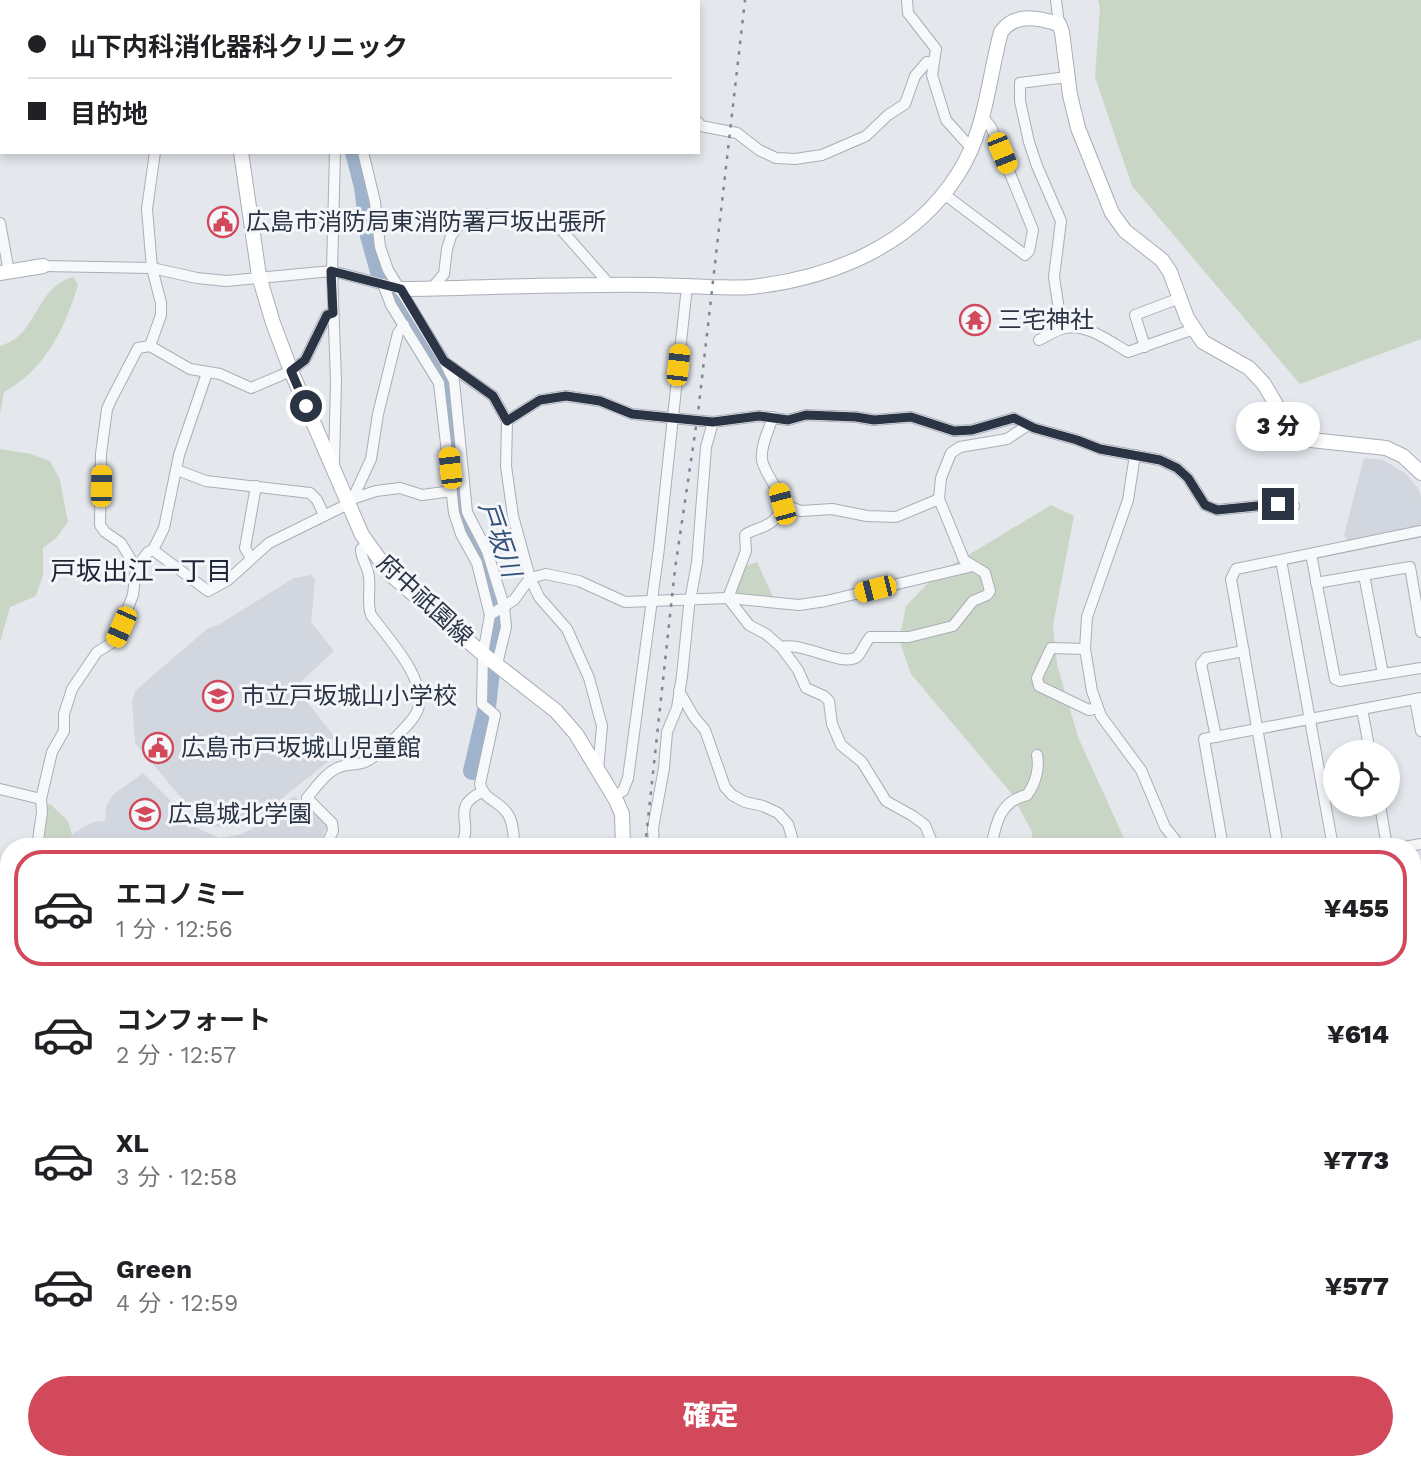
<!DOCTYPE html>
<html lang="ja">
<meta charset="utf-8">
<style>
:root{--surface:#fff;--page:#f6f6f6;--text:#202124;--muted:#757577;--line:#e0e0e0;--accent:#d1495b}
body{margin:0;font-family:"Work Sans","Noto Sans JP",sans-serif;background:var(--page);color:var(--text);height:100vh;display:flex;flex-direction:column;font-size:26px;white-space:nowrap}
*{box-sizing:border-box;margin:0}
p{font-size:23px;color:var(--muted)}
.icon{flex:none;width:38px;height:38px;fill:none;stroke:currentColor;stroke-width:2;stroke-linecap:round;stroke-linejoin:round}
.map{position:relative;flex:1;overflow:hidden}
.sheet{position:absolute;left:0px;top:838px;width:1421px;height:632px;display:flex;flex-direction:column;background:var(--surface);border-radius:28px 28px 0 0;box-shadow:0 4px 10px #0003}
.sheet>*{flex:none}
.top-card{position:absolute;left:0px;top:0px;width:700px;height:154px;box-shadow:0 4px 10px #0003;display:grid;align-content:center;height:154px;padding:0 28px;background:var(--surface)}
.fabs{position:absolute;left:1323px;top:740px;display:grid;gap:14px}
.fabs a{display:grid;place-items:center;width:77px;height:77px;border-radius:50%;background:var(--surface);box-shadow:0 4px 10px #0003;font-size:35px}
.end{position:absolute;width:32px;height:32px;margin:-16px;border:9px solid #2b3445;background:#fff;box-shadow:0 0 0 4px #fff}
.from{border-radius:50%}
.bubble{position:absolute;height:49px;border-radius:24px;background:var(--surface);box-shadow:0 4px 10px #0003;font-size:23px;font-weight:800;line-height:49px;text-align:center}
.car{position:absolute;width:21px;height:42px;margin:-21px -10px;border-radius:9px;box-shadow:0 0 5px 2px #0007;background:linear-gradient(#f5c518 24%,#345 0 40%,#f5c518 0 76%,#345 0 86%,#f5c518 0)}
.top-card b{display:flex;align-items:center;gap:24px;height:66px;font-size:26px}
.top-card b+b{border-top:2px solid var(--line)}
.top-card i{width:18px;height:18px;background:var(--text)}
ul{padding:12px 0 0;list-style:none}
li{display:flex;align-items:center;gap:21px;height:116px;margin:0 14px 10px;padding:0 14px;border:4px solid transparent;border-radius:28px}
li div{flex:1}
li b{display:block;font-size:26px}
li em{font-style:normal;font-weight:800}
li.current{border-color:var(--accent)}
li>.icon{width:63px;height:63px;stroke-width:1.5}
.cta{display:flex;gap:14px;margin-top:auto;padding:14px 28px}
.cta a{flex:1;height:80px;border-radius:42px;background:var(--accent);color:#fff;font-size:28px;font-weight:800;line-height:80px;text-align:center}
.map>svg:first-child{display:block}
.built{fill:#d2d6de}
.green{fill:#c9d6c5}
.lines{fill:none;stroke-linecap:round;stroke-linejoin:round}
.river{stroke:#9fb4cc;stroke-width:18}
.street-casing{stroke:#a9aeb7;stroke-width:12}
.secondary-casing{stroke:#a9aeb7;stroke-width:16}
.street{stroke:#f7f8fa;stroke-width:10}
.secondary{stroke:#fff;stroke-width:14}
.rail{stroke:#7d8696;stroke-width:2.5;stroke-dasharray:3.5 7;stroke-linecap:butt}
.route{stroke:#2b3445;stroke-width:9}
.labels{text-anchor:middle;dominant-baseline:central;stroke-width:6;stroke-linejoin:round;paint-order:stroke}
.poi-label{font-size:24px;fill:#2b3445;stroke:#f4f6f9;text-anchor:start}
.street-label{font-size:24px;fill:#2b3445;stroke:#f4f6f9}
.water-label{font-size:26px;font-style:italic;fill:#34527a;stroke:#f4f6f9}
.neighbourhood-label{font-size:26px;fill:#1d2536;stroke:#f4f6f9}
</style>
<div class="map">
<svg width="1421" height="1469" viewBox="0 0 1421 1469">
<rect width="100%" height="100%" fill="#e4e7ec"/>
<g class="built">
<path d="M1364 458 1383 460 1405 473 1418 488 1421 497V525L1348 541 1344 535Z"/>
<path d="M312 575 315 580 311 622 334 651 295 687 338 741 340 752 265 812 240 826 211 827 200 820 135 743 132 702 135 691 207 629 218 625 294 578Z"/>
<path d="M143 773 199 829 220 838 242 834 259 825 294 796 329 824 316 847H64L72 834 93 822 105 821 106 806 114 794Z"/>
<path d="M0 961 9 962V1089L0 1091Z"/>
</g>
<g class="green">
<path d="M1098 0H1421V339L1300 384 1132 186 1095 77 1100 8Z"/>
<path d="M73 277 78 285C65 328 45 370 4 392L0 413V346C39 335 34 288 73 277Z"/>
<path d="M0 449 31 454 50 461 60 480 68 522 56 538 43 548V575L36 596 10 607 0 642Z"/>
<path d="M1051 505 1074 516 1053 625 1057 664 1078 737 1128 847H1033L1032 832 1012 794 911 674 899 640 906 606 937 574Z"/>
<path d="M757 562 774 599 737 596 735 592 746 566Z"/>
<path d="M50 804 68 821 72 834 64 847H40L44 808Z"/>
<path d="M0 915H9V962L0 961Z"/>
<path d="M9 1089V1461H225L228 1469H0V1091Z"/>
</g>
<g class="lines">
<g class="river">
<path d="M332 0V2"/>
<path d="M354 152 363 187 369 236 380 275"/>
<path d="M395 300 439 360 449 388 460 515 480 554 488 579 495 610 493 643"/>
<path d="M472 771 487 707 491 671"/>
</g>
<g class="street-casing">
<g id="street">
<path d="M30 0 31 2"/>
<path d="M131 0 132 2"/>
<path d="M323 0V2"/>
<path d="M339 0 340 2"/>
<path d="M611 0 617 2"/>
<path d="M907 0 908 13 936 49 932 75 946 120 972 149"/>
<path d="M1056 0 1059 24"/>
<path d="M19 2 22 0"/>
<path d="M554 2 557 0"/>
<path d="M0 13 2 12"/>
<path d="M698 122 701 126 737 133 759 150 776 158 795 159 822 155 866 136 888 115 905 104 915 76 927 62 933 63"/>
<path d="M363 152 375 202 380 247 388 270 444 361 454 381 467 512 487 551 504 606 506 627 497 664"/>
<path d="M944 194 1025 255 1029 251 1033 230 991 127 982 116"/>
<path d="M0 223 9 272"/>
<path d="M43 266 152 268 197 278 226 281 332 271 401 289"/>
<path d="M383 284 391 305 439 383 454 513 461 534 477 563 490 615"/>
<path d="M431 289 444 274 447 249 451 236 460 224 476 216 488 214 515 222H548L558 226 610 285"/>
<path d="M1066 328 1059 310 1054 277 1061 221 1037 166 1029 142 1020 101V83L1067 77"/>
<path d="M1039 340C1047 336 1056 330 1065 328 1086 323 1111 342 1128 352L1194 329"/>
<path d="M150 346 190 369 220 374 251 388 291 371 305 360 327 315 333 313"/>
<path d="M1145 347 1135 315 1180 298"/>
<path d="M446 363 493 396 507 421 506 466 513 516 530 578 539 597 567 629 589 678 602 726 598 770"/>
<path d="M507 421 540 400 566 396 600 401 632 414 713 422 759 416 788 420 806 415 856 417 874 420 911 417 954 431 972 430 1014 418 1034 428 1077 440 1100 449 1160 460 1177 468 1188 478 1205 505 1217 510 1278 504 1294 506"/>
<path d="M1135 455 1128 500 1087 617 1085 649 1092 691 1101 716 1141 770 1165 827 1181 847"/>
<path d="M334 463 336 381 332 271 335 152"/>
<path d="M177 470 206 481 310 493 317 500 324 515"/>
<path d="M353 498 371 459 378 414 398 333 404 325"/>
<path d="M349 500 376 491 400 488 422 495 452 491"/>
<path d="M782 504 801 511 832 509 867 516 896 517 939 499"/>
<path d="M153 550 208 591 228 580 269 543 348 504"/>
<path d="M1311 554 1335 679 1340 681 1421 668"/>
<path d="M251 558 245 548 256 486"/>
<path d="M1281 560 1333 847"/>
<path d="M136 568 148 552 153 550 164 528 179 455 207 373"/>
<path d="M1364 575 1383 674"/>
<path d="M1316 583 1410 567 1421 632"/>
<path d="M728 598 749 625 766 634 781 647 798 670 806 688 824 696 829 701 832 724 841 745 862 762 886 801 913 816 925 825 934 847"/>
<path d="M728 598 746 551 745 535C754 528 765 529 774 520 794 499 766 481 762 460 760 447 769 429 773 417"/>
<path d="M781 647C803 641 844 669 858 656 862 651 866 642 870 637H909L953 626 973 601 987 595 990 591 985 573 964 560 939 499 941 478 951 453 960 447 1007 439 1028 425"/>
<path d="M1085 649 1051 648 1037 678 1039 686 1089 710 1098 708"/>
<path d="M679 691 694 717 705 730 725 787 732 795 745 802 763 806 778 813 788 824 795 847"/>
<path d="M1415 699 1421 731"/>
<path d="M1362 709 1370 752"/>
<path d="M1216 737 1201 664 1206 658 1244 651"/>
<path d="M0 789 41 799"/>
<path d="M614 796 623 791 628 778 659 548 687 286"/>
<path d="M1380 805 1387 847"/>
<path d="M37 847 42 812 41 799 52 752 64 731V714L72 689 97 652 115 641 133 595 136 568 121 543 105 532 100 525 101 454 107 409 111 400 138 348 150 346 161 315V303L152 268 147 209 155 152"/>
<path d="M325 847 333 831 332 823 307 798C317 786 327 770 343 766 351 764 358 765 365 762 379 755 387 746 398 735 405 727 415 719 418 709 428 680 387 637 371 615 366 601 372 587 368 572 366 564 361 558 361 549L368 545"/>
<path d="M458 847C478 827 447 808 482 792"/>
<path d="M515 847C513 836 514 822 507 813 498 800 484 800 480 784L495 715 482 704 483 654 490 615 514 600 530 578 546 574 579 581 625 602 728 598 799 605 826 601 973 566"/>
<path d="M654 847 653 828 664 768 667 732 677 708 682 676 689 606 697 563 706 447 713 422"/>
<path d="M991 847C996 823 1000 801 1027 795 1035 784 1040 769 1037 755"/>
<path d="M1223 847 1204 739 1421 698"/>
<path d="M1278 847 1231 579 1236 569 1421 531"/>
<path d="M1404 847 1421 844"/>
<path d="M0 907 9 908"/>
<path d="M1412 988 1421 987"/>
<path d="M1412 1181 1421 1179"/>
<path d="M1412 1227 1413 1232 1421 1231"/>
<path d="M1415 1258V1363"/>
<path d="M1412 1440H1421"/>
<path d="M247 1461 250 1469"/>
<path d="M423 1461 428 1469"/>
<path d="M607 1461 612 1469"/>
<path d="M1049 1461V1469"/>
<path d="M1125 1461V1469"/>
<path d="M1199 1461V1469"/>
<path d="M1276 1461 1277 1469"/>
<path d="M1375 1461V1469"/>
<path d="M331 1469 343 1461"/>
<path d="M447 1469 459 1461"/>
<path d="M564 1469 577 1461"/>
<path d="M832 1469 833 1461"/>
</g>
</g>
<g class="secondary-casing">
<g id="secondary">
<path d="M217 0V2"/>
<path d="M241 152 259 276 273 323 291 371 362 535 390 574 483 654 556 711 576 734 616 800 622 814 623 847"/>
<path d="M0 273 43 266"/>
<path d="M401 289C470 288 539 285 608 285 642 284 675 286 709 287 723 287 738 288 751 287 833 278 913 245 958 174 986 131 988 80 1001 32 1015 12 1039 18 1059 24L1062 32 1070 95 1078 128 1112 213 1125 231 1162 260 1170 272 1187 318 1203 342 1249 368 1264 384 1285 420 1298 434 1311 440 1386 448 1403 456 1421 473"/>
<path d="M717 1461 718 1469"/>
<path d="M681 1469 693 1461"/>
</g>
</g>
<use href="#street" class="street"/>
<use href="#secondary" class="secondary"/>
<g class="rail">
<path d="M645 847 675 569 698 413 745 0"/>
<path d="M742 1461 744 1469"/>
</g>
</g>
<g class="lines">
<path class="route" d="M306 406 291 371 305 360 327 315 333 313 331 271 401 289 444 361 493 396 507 421 540 400 566 396 600 401 632 414 713 422 759 416 788 420 806 415 856 417 874 420 911 417 954 431 972 430 1014 418 1034 428 1077 440 1100 449 1160 460 1177 468 1188 478 1205 505 1217 510 1278 504"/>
</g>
<defs>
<g id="civic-ring" transform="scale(1.575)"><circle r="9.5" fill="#f4f6f9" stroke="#d1495b" stroke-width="1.5"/><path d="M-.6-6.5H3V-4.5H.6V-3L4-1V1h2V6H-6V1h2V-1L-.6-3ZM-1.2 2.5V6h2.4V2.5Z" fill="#d1495b"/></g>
<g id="temple-ring" transform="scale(1.575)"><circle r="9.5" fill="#f4f6f9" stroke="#d1495b" stroke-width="1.5"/><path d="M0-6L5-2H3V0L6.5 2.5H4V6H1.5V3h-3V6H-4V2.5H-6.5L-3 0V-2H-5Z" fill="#d1495b"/></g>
<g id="school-ring" transform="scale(1.575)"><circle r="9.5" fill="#f4f6f9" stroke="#d1495b" stroke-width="1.5"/><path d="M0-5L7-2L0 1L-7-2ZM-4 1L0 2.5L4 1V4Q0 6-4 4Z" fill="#d1495b"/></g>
</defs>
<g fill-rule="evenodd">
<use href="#civic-ring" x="223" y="222"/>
<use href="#temple-ring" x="975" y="320"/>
<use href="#school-ring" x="218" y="696"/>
<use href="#civic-ring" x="158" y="748"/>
<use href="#school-ring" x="145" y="814"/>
</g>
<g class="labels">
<g class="poi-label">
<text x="246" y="222">広島市消防局東消防署戸坂出張所</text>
<text x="998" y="320">三宅神社</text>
<text x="241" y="696">市立戸坂城山小学校</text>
<text x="181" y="748">広島市戸坂城山児童館</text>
<text x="168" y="814">広島城北学園</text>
</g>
<g class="street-label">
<text transform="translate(425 600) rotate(43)">府中祇園線</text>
</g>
<g class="water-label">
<text transform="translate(500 539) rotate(71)">戸坂川</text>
</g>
<g class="neighbourhood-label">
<text x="141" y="571">戸坂出江一丁目</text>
</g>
</g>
</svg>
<div class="fabs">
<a><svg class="icon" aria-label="locate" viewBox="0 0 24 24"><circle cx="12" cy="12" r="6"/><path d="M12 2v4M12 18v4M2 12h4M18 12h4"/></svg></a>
</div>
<i class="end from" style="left:306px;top:406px"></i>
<i class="end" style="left:1278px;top:504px"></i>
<div class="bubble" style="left:1236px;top:402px;width:84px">3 分</div>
<i class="car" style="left:1002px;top:153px;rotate:158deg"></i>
<i class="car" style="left:678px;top:365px;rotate:6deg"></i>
<i class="car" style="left:450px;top:468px;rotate:354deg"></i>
<i class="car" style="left:101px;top:486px;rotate:1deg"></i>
<i class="car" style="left:782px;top:504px;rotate:345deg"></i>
<i class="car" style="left:875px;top:589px;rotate:256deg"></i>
<i class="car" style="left:121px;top:627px;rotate:204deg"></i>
<div class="top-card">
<b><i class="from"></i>山下内科消化器科クリニック</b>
<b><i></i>目的地</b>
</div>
<section class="sheet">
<ul>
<li class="current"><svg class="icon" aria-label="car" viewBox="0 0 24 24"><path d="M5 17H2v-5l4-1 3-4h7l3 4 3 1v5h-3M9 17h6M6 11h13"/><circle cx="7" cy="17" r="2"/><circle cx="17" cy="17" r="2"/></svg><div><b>エコノミー</b><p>1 分 · 12:56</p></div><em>¥455</em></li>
<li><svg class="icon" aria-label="car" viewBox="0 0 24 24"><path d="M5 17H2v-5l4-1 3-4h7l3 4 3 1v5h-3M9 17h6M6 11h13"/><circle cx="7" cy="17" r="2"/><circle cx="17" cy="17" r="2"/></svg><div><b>コンフォート</b><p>2 分 · 12:57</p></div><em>¥614</em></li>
<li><svg class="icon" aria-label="car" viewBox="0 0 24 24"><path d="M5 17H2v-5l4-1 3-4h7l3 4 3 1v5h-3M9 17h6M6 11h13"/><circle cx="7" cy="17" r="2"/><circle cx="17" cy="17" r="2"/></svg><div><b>XL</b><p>3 分 · 12:58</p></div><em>¥773</em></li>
<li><svg class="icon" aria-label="car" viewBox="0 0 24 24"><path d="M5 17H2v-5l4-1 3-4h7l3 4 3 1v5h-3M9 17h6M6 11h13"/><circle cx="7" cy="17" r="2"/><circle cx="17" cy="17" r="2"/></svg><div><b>Green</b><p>4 分 · 12:59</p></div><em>¥577</em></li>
</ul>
<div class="cta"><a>確定</a></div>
</section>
</div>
